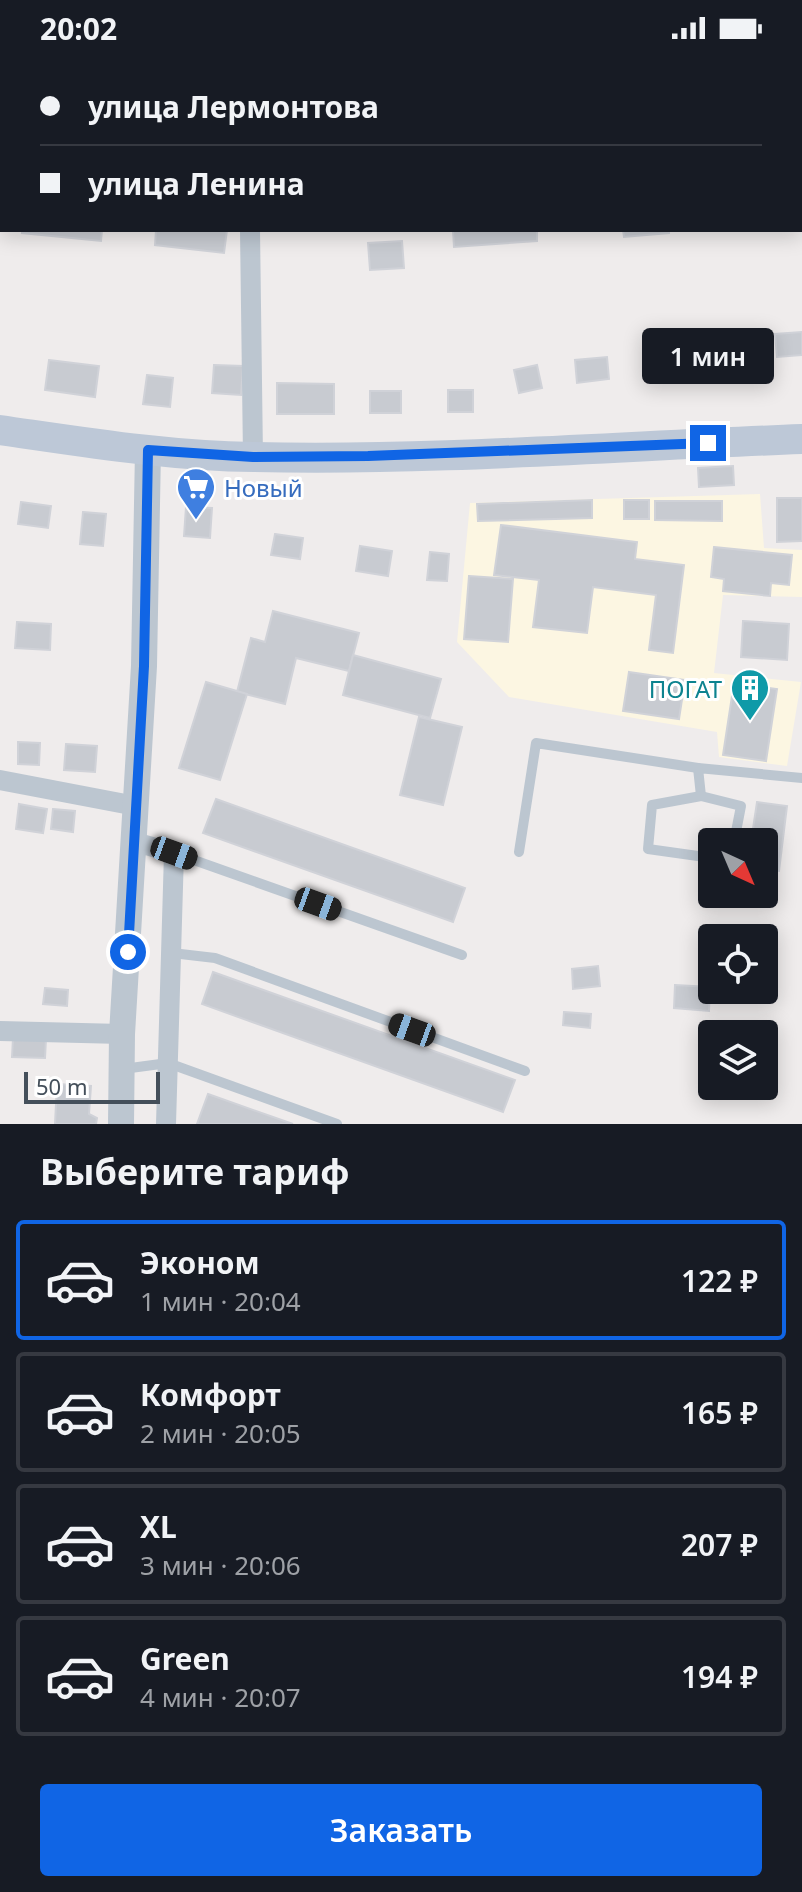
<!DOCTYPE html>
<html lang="ru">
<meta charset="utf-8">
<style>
:root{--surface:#171b24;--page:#20242c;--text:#f1f3f6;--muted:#9ea1a6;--line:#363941;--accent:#1065e5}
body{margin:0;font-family:"Noto Sans",sans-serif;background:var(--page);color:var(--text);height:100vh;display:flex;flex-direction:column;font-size:30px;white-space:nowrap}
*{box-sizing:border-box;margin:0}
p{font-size:26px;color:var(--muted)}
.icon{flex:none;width:44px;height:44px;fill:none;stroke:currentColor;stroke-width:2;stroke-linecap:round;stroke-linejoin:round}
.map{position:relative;height:1068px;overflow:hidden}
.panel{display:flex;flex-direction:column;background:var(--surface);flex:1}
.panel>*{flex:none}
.guide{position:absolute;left:0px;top:0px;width:802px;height:176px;box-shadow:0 4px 20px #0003;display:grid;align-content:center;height:176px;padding:0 40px;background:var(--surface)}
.needle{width:52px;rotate:136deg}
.tools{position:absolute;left:698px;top:772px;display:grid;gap:16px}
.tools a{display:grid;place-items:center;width:80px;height:80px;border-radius:8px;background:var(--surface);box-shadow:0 4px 20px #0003;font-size:40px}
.scale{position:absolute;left:24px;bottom:20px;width:136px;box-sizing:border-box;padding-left:8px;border:4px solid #444f5a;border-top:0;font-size:22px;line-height:28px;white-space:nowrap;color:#444f5a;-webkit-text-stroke:6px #fff;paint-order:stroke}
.end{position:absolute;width:36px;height:36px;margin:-18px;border:10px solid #1065e5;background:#fff;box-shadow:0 0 0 4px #fff}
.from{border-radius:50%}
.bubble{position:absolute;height:56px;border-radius:8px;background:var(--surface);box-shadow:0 4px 20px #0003;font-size:26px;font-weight:600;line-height:56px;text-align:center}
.car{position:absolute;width:24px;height:48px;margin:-24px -12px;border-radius:10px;box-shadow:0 0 6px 2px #0007;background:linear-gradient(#222 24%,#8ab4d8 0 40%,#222 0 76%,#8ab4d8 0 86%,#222 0)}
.guide b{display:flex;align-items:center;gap:28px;height:76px;font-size:30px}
.guide b+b{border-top:2px solid var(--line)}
.guide i{width:20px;height:20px;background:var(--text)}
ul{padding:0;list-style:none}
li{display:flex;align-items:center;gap:24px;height:120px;margin:0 16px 12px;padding:0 24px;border:4px solid var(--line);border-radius:8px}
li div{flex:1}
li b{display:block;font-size:30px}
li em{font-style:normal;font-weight:600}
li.current{border-color:var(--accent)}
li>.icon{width:72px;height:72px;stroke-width:1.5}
h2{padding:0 40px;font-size:36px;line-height:96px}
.cta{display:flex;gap:16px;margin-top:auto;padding:16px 40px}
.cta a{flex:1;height:92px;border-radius:8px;background:var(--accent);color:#fff;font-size:32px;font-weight:600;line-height:92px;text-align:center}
.status{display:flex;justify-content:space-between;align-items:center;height:56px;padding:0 40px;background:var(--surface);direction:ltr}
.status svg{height:22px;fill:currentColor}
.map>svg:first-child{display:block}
.commercial{fill:#fcf6e2}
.building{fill:#c8cbd1;stroke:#d0d2d8;stroke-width:2}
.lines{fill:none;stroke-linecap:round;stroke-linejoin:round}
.service{stroke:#bcc6d0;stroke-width:10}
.minor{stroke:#bcc6d0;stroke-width:20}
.tertiary{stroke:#bcc6d0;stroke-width:26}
.secondary{stroke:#bdc8d7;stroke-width:30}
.route{stroke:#1065e5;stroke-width:10}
.labels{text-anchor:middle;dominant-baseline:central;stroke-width:6;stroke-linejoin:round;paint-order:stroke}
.shop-label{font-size:24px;fill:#366cbe;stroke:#fff;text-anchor:start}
.culture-label{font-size:24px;fill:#0d838f;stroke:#fff;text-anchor:end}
</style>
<div class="status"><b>20:02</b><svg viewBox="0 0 49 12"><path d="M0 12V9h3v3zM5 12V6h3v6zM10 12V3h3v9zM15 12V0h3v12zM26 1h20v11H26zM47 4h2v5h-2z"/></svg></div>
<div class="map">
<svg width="802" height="1068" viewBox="0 0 802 1068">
<rect width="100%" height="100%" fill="#efecec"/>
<path class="commercial" d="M760 438 764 492 802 494V541L723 539 714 617 801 626 787 710 719 701 717 676 509 641 457 586 470 447Z"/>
<g class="building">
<path d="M22 174H102L101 185 22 177Z"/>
<path d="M156 174H227L224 197 155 189Z"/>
<path d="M453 174H537V185L454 191Z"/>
<path d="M623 174H669V177L624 181Z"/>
<path d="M402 185 404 212 370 214 368 187Z"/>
<path d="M708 276 713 309 669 315 665 282Z"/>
<path d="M802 276V299L777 301 775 278Z"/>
<path d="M607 301 609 323 577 327 575 304Z"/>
<path d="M49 304 99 310 95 341 45 334Z"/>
<path d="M214 309 243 310 241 339 212 337Z"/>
<path d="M537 309 542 332 519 337 514 314Z"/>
<path d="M147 319 173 322 170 351 143 348Z"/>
<path d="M277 327 334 328V358H277Z"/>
<rect x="448" y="334" width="25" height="22"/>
<rect x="370" y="335" width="31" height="22"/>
<path d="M733 410 734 429 699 431 698 412Z"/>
<path d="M777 442H802V485L777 486Z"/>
<path d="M592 444V462L478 465 477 448Z"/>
<rect x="624" y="444" width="25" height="19"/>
<path d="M655 445H722V465L655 464Z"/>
<path d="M21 446 51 450 48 472 18 468Z"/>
<path d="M186 451 212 452 210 482 184 480Z"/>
<path d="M83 456 106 458 103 490 80 488Z"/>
<path d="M501 469 637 486 635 503 684 509 673 597 649 594 656 539 593 531 587 577 533 571 539 524 494 519Z"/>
<path d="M275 478 303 482 300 503 271 499Z"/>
<path d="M360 490 392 495 388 520 356 515Z"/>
<path d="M714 491 792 499 789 529 771 527 770 540 723 535 724 523 711 521Z"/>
<path d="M430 496 449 498 447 525 427 524Z"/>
<path d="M469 520 513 523 508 586 464 583Z"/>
<path d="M273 555 359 577 349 615 296 602 285 648 237 636 251 582 265 586Z"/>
<path d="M743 565 789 568 787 604 741 601Z"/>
<path d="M17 566 51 568 50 594 15 592Z"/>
<path d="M353 599 441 623 430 662 343 639Z"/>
<path d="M629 616 685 624 679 663 623 655Z"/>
<path d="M206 626 247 638 220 724 179 712Z"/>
<path d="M734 627 777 633 766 705 723 699Z"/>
<path d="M419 661 462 671 443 749 400 739Z"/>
<path d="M18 686 40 687 39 709 18 708Z"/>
<path d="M66 688 97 690 95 716 64 714Z"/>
<path d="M216 743 465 832 453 866 203 777Z"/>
<path d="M757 746 787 750 779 815 764 813V786H751Z"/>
<path d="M19 748 47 753 43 777 16 773Z"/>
<path d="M53 753 75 755 73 776 51 773Z"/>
<path d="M598 910 600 930 573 933 572 913Z"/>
<path d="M213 916 515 1024 503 1056 202 948Z"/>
<path d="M675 929 710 931 709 955 674 952Z"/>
<path d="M45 932 68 934 67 950 43 948Z"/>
<path d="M564 956 591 958 590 972 563 969Z"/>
<path d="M13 982 46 983 45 1002 12 1001Z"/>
<path d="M57 1028 91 1030 89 1058 97 1062 96 1068H55Z"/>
<path d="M208 1038 293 1068H197Z"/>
</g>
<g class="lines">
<g class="service">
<path d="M701 740 698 712 802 722"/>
<path d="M519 796 536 687 698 712"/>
<path d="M174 797 462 899"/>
<path d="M712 802 648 793 652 749 701 740 741 750 734 786"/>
<path d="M172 897 215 902 525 1015"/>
<path d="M123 1013 168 1007 337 1068"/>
</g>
<g class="minor">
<path d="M289 2 290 0"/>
<path d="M800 112 802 111"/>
<path d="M0 125H2"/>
<path d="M250 174 253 401"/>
<path d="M0 724 136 750"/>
<path d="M135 786 174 797 166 1068"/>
<path d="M0 975 122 978"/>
</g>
<path class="tertiary" d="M121 1068 122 978 144 610 148 394"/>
<path class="secondary" d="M0 374C84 386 169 400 254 401 435 405 621 390 802 383"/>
</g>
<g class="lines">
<path class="route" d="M128 896 144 610 148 394 253 401 368 400 708 387"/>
</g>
<defs>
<g id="supermarket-pin" transform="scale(2)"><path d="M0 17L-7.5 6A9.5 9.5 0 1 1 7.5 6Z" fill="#3f7fe0" stroke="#fff"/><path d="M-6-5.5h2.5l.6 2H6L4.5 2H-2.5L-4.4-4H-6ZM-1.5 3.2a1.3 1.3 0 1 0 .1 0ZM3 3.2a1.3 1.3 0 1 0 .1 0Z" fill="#fff"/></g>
<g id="building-pin" transform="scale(2)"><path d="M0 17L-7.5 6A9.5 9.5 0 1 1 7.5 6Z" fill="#0f9aa8" stroke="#fff"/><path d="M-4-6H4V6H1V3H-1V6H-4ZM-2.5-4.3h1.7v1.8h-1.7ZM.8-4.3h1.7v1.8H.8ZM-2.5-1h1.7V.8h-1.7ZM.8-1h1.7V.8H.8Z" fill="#fff"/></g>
</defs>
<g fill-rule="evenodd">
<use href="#supermarket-pin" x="196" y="431"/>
<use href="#building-pin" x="750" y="632"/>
</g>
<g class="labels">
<g class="shop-label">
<text x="224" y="431">Новый</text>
</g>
<g class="culture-label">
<text x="722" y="632">ПОГАТ</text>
</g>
</g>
</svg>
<div class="tools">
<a><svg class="needle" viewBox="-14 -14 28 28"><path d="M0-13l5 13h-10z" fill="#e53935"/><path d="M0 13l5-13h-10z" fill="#9ea1a6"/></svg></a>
<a><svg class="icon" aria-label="locate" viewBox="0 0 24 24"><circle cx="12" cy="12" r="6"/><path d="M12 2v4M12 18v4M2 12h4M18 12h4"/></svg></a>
<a><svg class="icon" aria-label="layers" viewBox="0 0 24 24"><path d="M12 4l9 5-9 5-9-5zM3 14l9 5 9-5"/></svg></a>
</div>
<div class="scale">50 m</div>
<i class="end from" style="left:128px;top:896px"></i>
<i class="end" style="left:708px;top:387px"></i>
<div class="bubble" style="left:642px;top:272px;width:132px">1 мин</div>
<i class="car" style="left:174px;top:797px;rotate:110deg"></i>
<i class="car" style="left:318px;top:848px;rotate:110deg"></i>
<i class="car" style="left:412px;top:974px;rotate:290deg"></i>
<div class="guide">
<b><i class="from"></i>улица Лермонтова</b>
<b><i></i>улица Ленина</b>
</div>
</div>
<section class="panel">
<h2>Выберите тариф</h2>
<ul>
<li class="current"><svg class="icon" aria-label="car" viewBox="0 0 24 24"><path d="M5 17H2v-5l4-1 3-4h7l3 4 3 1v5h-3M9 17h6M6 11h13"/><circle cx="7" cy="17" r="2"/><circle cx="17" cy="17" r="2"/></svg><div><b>Эконом</b><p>1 мин · 20:04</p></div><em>122 ₽</em></li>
<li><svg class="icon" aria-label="car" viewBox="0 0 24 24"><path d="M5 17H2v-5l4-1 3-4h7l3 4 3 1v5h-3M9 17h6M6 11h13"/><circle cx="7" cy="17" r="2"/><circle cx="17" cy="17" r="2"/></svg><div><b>Комфорт</b><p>2 мин · 20:05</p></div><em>165 ₽</em></li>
<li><svg class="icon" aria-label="car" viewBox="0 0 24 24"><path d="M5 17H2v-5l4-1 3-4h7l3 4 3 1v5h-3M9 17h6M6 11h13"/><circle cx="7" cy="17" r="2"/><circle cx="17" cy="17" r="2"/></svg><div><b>XL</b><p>3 мин · 20:06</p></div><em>207 ₽</em></li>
<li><svg class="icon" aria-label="car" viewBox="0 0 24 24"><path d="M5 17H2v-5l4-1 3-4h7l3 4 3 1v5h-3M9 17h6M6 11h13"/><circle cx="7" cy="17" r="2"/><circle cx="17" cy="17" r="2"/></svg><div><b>Green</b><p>4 мин · 20:07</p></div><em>194 ₽</em></li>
</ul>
<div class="cta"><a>Заказать</a></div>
</section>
